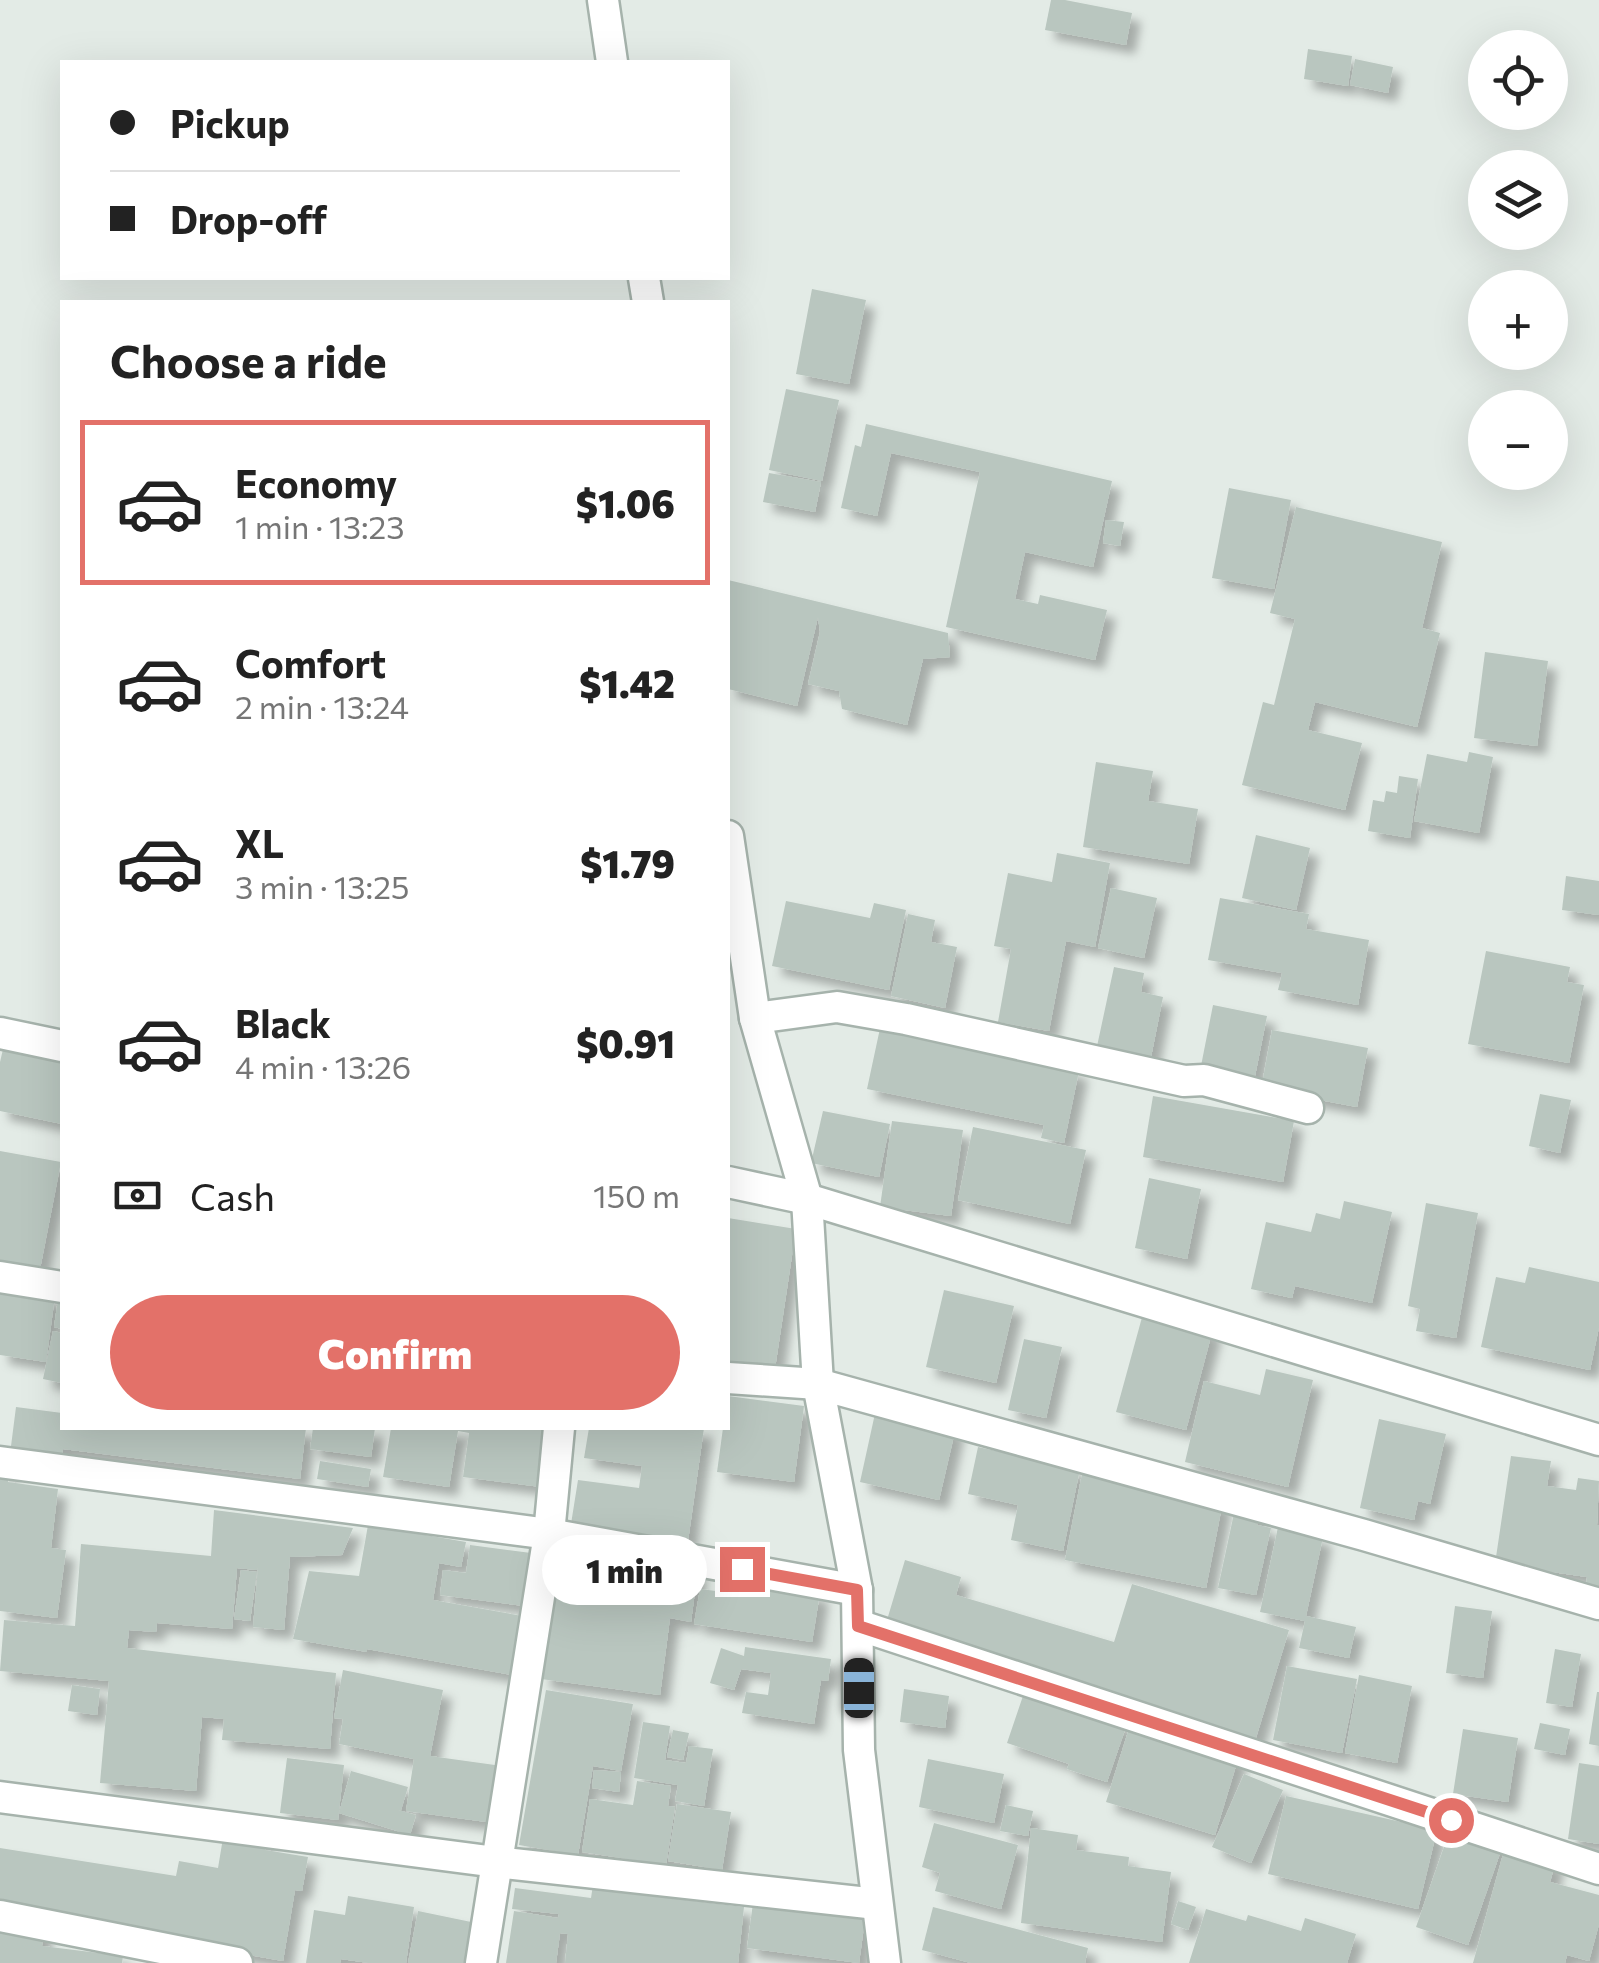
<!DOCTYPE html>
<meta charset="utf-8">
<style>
:root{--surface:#fff;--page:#f2f2f2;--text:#222;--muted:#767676;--line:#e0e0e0;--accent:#e37169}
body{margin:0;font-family:Commissioner,sans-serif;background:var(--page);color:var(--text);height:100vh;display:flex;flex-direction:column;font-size:38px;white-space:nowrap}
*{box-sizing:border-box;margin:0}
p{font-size:32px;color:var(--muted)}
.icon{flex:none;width:55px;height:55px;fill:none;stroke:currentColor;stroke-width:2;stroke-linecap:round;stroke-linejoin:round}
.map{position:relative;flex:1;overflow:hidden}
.drawer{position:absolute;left:60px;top:300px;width:670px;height:1130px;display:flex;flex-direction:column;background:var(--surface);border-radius:0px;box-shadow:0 10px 40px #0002}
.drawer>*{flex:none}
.guide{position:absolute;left:60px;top:60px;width:670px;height:220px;border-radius:0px;box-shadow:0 10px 40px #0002;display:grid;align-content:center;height:220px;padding:0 50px;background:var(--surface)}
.fabs{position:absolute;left:1468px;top:30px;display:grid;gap:20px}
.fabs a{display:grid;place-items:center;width:100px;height:100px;border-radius:50%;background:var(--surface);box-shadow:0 10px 40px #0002;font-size:50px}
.end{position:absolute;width:45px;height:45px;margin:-22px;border:12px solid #e37169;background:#fff;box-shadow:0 0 0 5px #fff}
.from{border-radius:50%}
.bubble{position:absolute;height:70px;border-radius:35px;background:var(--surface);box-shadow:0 10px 40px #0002;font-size:32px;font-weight:800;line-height:70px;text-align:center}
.car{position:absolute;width:30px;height:60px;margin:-30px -15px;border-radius:12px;box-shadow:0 0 8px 2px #0007;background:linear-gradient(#222 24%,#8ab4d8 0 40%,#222 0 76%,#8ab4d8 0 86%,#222 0)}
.guide b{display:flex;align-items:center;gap:35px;height:95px;font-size:38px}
.guide b+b{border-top:2px solid var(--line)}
.guide i{width:25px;height:25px;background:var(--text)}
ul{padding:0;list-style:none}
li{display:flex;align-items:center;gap:30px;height:165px;margin:0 20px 15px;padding:0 30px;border:5px solid transparent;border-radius:0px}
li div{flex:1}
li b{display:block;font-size:38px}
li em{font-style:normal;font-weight:800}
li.on{border-color:var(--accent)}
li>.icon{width:90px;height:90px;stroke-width:1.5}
h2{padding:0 50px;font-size:45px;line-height:120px}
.pay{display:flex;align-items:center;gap:25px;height:110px;padding:0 50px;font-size:38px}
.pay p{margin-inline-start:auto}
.action{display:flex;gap:20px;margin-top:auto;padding:20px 50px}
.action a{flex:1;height:115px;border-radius:60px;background:var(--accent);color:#fff;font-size:40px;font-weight:800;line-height:115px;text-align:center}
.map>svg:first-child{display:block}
.building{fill:#b9c6bf;filter:url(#shadow)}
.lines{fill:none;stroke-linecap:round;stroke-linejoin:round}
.minor-casing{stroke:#a6b3ac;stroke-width:35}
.minor{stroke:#fff;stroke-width:30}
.route{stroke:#e37169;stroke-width:12}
</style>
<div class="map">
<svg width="1599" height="1963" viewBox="0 0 1599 1963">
<defs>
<filter id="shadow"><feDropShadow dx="9" dy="9" stdDeviation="5" flood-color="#0004"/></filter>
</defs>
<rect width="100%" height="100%" fill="#e3ebe6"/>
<g class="building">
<path d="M1051 0H1065L1132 13 1126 45 1045 30Z"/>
<path d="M1308 49 1352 56 1348 86 1304 79Z"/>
<path d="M1355 59 1393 67 1388 93 1350 85Z"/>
<path d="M812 289 866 300 849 384 796 374Z"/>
<path d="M786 389 839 400 822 481 769 470Z"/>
<path d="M866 424 1112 481 1093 567 1025 552 1015 599 1038 604 1040 595 1107 610 1095 660 946 627 980 472 891 453 877 516 841 508 855 445 861 447Z"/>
<path d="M769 473 821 482 815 512 763 502Z"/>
<path d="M1229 488 1291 500 1274 589 1212 578Z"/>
<path d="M1296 507 1442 542 1422 628 1440 633 1417 727 1315 702 1308 730 1362 743 1345 810 1242 785 1263 702 1274 705 1295 619 1270 613Z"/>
<path d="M1106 520 1124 522 1120 546 1103 543Z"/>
<path d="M728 580 948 633 950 657 923 659 907 725 842 709 839 691 808 684 820 632 818 617 797 706 728 689Z"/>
<path d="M1485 652 1548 661 1537 746 1474 738Z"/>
<path d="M1469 752 1493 757 1479 833 1414 821 1427 754 1467 762Z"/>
<path d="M1096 762 1153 771 1148 801 1198 809 1189 864 1083 847Z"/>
<path d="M1399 776 1418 779 1410 838 1368 831 1373 800 1384 802 1386 791 1397 793Z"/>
<path d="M1256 835 1310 848 1296 910 1242 898Z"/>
<path d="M1057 853 1110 863 1095 947 1066 941 1049 1031 998 1022 1011 949 994 946 1008 873 1052 882Z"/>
<path d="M1566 876 1599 881V915L1562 910Z"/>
<path d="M1111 888 1157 898 1144 958 1098 948Z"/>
<path d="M1220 898 1309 914 1306 929 1369 940 1358 1005 1278 990 1282 973 1208 960Z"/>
<path d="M786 901 870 918 874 903 906 910 889 990 772 966Z"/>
<path d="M908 914 935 920 931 942 957 947 945 1008 891 996Z"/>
<path d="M1486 951 1570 967 1567 982 1584 985 1569 1063 1468 1044Z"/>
<path d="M1114 967 1144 973 1141 992 1163 997 1150 1062 1096 1051Z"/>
<path d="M1213 1005 1267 1016 1254 1081 1200 1071Z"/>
<path d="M882 1019 1079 1071 1064 1143 1041 1138 1044 1125 867 1089Z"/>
<path d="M1272 1030 1368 1048 1357 1107 1261 1089Z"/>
<path d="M4 1045 62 1057V1124L0 1111V1062Z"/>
<path d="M1540 1094 1571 1100 1560 1153 1529 1146Z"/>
<path d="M1153 1096 1294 1121 1283 1182 1143 1157Z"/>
<path d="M823 1111 890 1124 879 1177 811 1163Z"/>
<path d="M892 1121 963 1130 951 1216 880 1207Z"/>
<path d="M973 1127 1086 1150 1070 1224 958 1200Z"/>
<path d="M0 1151 61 1162 40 1269 0 1261Z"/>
<path d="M1149 1178 1201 1189 1187 1259 1135 1248Z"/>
<path d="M1344 1201 1392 1212 1372 1303 1295 1286 1292 1298 1251 1289 1266 1222 1311 1232 1316 1213 1340 1219Z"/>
<path d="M1426 1203 1478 1213 1456 1338 1416 1331 1420 1309 1408 1306Z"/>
<path d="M728 1218 796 1229 774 1375 728 1368Z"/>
<path d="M1529 1267 1599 1282V1327L1590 1370 1481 1347 1496 1277 1525 1283Z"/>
<path d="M0 1288 55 1296 46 1362 0 1355Z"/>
<path d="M944 1290 1014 1306 996 1383 926 1367Z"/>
<path d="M58 1299 62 1300V1329L54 1327Z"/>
<path d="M1144 1310 1213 1329 1186 1430 1116 1412Z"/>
<path d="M53 1331 62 1333V1383L43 1379Z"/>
<path d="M1024 1339 1062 1347 1046 1418 1008 1410Z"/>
<path d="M1266 1369 1313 1380 1288 1487 1185 1462 1204 1381 1260 1395Z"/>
<path d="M728 1396 804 1406 794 1482 717 1472 723 1428H728Z"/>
<path d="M16 1407 62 1413V1428H306L300 1479 63 1449 61 1460 10 1454Z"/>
<path d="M876 1409 956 1427 939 1500 860 1482Z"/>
<path d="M1379 1419 1446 1434 1430 1504 1418 1501 1414 1520 1360 1508Z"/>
<path d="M313 1428H375L371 1457 310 1449Z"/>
<path d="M391 1428H549L541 1487 463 1477 469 1433 458 1431 449 1487 383 1477Z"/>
<path d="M589 1428H704L688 1541 571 1524 578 1480 639 1488 642 1466 584 1458Z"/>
<path d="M978 1447 1080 1469 1063 1551 1011 1540 1018 1505 968 1494Z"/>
<path d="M1511 1456 1551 1461 1547 1486 1576 1490 1578 1478 1599 1481 1597 1525H1599V1594L1585 1592 1587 1577 1495 1564Z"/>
<path d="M320 1461 371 1469 368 1487 317 1479Z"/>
<path d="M0 1470 9 1472 8 1482 58 1489 51 1548 66 1550 57 1618 0 1611Z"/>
<path d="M1082 1474 1223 1501 1206 1588 1065 1560Z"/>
<path d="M1236 1504 1261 1509 1257 1525 1271 1528 1256 1595 1218 1588Z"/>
<path d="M214 1510 353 1528 342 1555 290 1557 284 1630 253 1627 258 1567 257 1570 237 1568 232 1629 157 1623 156 1632 129 1630 127 1648 336 1673 330 1749 222 1740 224 1719 202 1717 196 1791 100 1783 109 1681 0 1671 4 1620 75 1626 81 1544 211 1556Z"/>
<path d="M368 1525 466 1542 461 1567 439 1563 433 1600 522 1616 512 1675 367 1649V1652L293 1639 309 1571 359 1576Z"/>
<path d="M1278 1527 1323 1537 1306 1616 1356 1627 1349 1658 1299 1648 1305 1621 1260 1612Z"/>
<path d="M470 1545 531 1553 524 1606 440 1595 443 1570 466 1573Z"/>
<path d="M557 1550 698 1569 691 1622 670 1618 660 1695 541 1679Z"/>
<path d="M905 1560 961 1577 956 1595 1114 1642 1132 1584 1289 1630 1255 1741 884 1630Z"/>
<path d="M241 1570 257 1572 250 1621 234 1619Z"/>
<path d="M726 1578 820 1593 812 1642 694 1624 700 1589 724 1592Z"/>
<path d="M1455 1606 1492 1611 1483 1678 1446 1673Z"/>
<path d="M745 1647 831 1659 828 1681 821 1680 814 1724 742 1713 746 1692 768 1695 771 1673 741 1669 734 1690 710 1683 721 1648 744 1656Z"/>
<path d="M1555 1649 1581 1654 1572 1707 1546 1703Z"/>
<path d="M1287 1666 1357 1679 1342 1753 1273 1740Z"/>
<path d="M343 1670 443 1690 430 1756 502 1766 494 1823 406 1811 414 1759 339 1744 343 1719 334 1718Z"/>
<path d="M1359 1675 1412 1686 1397 1763 1345 1753Z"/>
<path d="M72 1685 100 1689 97 1715 68 1711Z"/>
<path d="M904 1689 949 1696 945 1728 900 1722Z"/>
<path d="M546 1690 633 1704 621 1771 593 1766 578 1855 519 1845Z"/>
<path d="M1025 1690 1127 1724 1107 1782 1067 1769 1069 1764 1007 1743Z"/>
<path d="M1597 1692H1599V1746L1589 1744Z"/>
<path d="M643 1722 670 1726 665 1760 686 1763 689 1746 713 1749 704 1806 675 1801 678 1785 634 1778Z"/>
<path d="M1131 1722 1239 1756 1215 1835 1106 1802Z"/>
<path d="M1540 1723 1570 1729 1565 1755 1534 1749Z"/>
<path d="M1463 1729 1518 1738 1508 1802 1453 1794Z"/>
<path d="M673 1730 689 1733 683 1760 667 1757Z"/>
<path d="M287 1758 344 1765 338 1820 280 1813Z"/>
<path d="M928 1759 1004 1774 994 1823 919 1807Z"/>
<path d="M1579 1763 1599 1766V1844L1568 1839Z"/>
<path d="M594 1770 621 1772 619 1792 592 1788Z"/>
<path d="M351 1771 408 1787 401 1810H398L416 1815 410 1835 339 1813Z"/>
<path d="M1244 1774 1283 1790 1251 1863 1212 1847Z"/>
<path d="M637 1781 671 1786 668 1806 675 1807 666 1865 582 1852 590 1799 633 1805Z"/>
<path d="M1286 1796 1437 1830 1418 1909 1268 1874Z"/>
<path d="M677 1804 731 1812 722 1870 668 1861Z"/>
<path d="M1006 1805 1033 1811 1028 1836 1000 1831Z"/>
<path d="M934 1823 1018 1845 1001 1909 935 1891 940 1873 922 1867Z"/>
<path d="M1452 1824 1504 1842 1468 1945 1416 1927Z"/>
<path d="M1031 1828 1078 1835 1076 1850 1129 1857 1128 1866 1171 1872 1162 1942 1021 1923Z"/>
<path d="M224 1832 267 1839 265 1850 308 1857 302 1891 295 1890 283 1961 0 1911V1848L176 1876 179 1861 218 1868Z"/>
<path d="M1505 1847 1556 1861 1550 1882 1599 1895V1924L1589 1961 1567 1955 1565 1963H1473Z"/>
<path d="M594 1878 670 1887 669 1898 744 1907 738 1963H565L568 1934 560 1933 556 1963H506L514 1911 558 1918 559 1914 512 1909 515 1888 591 1898Z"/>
<path d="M348 1896 414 1907 406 1963H369L341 1959 340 1963H306L314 1910 345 1915Z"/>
<path d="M1178 1901 1196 1907 1188 1930 1171 1924Z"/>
<path d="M753 1903 865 1919 859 1963 747 1948Z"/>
<path d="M933 1907 1088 1948 1085 1963H971L922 1950Z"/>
<path d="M1206 1909 1246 1921 1248 1915 1301 1931 1305 1918 1356 1934 1347 1963H1189Z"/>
<path d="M418 1911 476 1923 468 1963H408Z"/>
<path d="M0 1921 44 1926 42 1946 123 1956 122 1963H0Z"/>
</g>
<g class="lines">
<g class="minor-casing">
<g id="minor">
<path d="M603 0 612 62"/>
<path d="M644 278 648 302"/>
<path d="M728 836 755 1018 807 1199 818 1384 857 1590 859 1750 885 1963"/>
<path d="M755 1018 837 1007 906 1019 1184 1081 1204 1080 1308 1108"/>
<path d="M0 1033 62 1046"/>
<path d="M728 1182 807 1199 1599 1440"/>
<path d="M0 1277 62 1287"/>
<path d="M728 1378 818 1384 1364 1535 1599 1604"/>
<path d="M0 1462 549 1534 857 1590"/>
<path d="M858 1625 1599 1869"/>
<path d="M0 1797 496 1862 877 1904"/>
<path d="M0 1916 237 1963"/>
<path d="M481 1963 549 1534 559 1428"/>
</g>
</g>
<use href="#minor" class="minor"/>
</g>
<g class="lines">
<path class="route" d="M742 1569 857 1590 858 1626 1451 1820"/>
</g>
</svg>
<div class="fabs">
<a><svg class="icon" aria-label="locate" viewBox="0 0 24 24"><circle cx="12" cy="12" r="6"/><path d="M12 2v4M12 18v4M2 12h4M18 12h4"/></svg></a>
<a><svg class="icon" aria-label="layers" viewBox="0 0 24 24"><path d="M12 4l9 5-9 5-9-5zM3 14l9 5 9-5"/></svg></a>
<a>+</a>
<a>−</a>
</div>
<i class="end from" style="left:1451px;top:1820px"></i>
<i class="end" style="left:742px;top:1569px"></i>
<div class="bubble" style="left:542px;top:1535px;width:165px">1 min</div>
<i class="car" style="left:859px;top:1688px;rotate:0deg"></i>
<div class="guide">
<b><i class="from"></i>Pickup</b>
<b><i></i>Drop-off</b>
</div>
<section class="drawer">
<h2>Choose a ride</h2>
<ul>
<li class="on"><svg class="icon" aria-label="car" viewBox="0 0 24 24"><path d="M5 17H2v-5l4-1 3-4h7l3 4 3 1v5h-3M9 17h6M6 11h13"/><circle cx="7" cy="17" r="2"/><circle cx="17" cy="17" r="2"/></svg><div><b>Economy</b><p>1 min · 13:23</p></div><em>$1.06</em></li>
<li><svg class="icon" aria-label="car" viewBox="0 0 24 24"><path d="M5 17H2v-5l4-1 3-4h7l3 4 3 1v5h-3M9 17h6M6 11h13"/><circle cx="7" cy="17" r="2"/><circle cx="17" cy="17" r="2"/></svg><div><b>Comfort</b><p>2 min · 13:24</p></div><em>$1.42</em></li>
<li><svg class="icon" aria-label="car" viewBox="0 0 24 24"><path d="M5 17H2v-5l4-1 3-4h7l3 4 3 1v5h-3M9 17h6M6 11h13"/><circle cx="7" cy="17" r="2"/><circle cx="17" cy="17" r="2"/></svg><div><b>XL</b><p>3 min · 13:25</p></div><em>$1.79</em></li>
<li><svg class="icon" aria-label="car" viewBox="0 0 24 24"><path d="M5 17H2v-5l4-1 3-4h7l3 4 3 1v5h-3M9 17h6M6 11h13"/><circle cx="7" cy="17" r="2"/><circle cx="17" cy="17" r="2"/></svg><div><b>Black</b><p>4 min · 13:26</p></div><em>$0.91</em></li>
</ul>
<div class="pay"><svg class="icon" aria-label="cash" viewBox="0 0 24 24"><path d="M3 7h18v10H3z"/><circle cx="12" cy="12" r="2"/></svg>Cash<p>150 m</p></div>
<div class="action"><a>Confirm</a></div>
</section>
</div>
